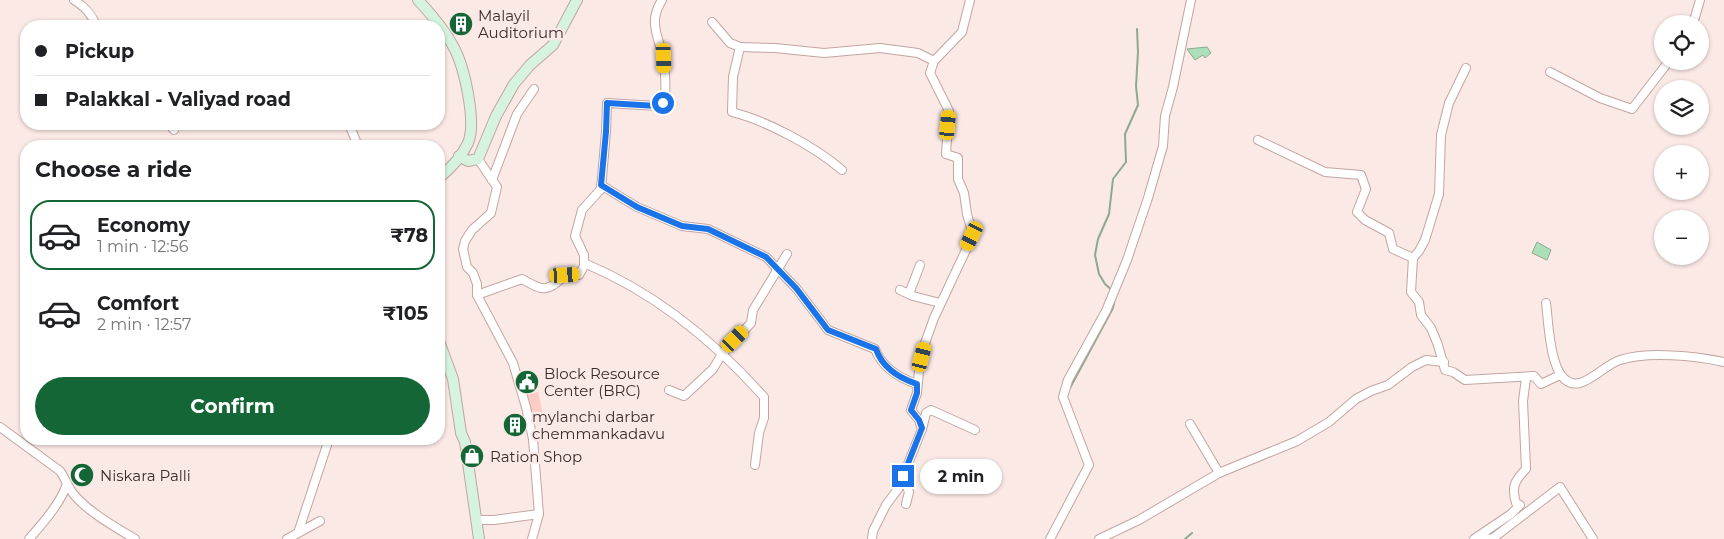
<!DOCTYPE html>
<meta charset="utf-8">
<style>
:root{--surface:#fff;--page:#f6f6f6;--text:#202124;--muted:#757577;--line:#e0e0e0;--accent:#156636}
body{margin:0;font-family:Montserrat,sans-serif;background:var(--page);color:var(--text);height:100vh;display:flex;flex-direction:column;font-size:19px;white-space:nowrap}
*{box-sizing:border-box;margin:0}
p{font-size:16px;color:var(--muted)}
.icon{flex:none;width:28px;height:28px;fill:none;stroke:currentColor;stroke-width:2;stroke-linecap:round;stroke-linejoin:round}
.map{position:relative;flex:1;overflow:hidden}
.details{position:absolute;left:20px;top:140px;width:425px;height:305px;display:flex;flex-direction:column;background:var(--surface);border-radius:20px;box-shadow:0 1px 4px #0004}
.details>*{flex:none}
.hud{position:absolute;left:20px;top:20px;width:425px;height:110px;border-radius:20px;box-shadow:0 1px 4px #0004;display:grid;align-content:center;height:110px;padding:0 15px;background:var(--surface)}
.buttons{position:absolute;left:1654px;top:15px;display:grid;gap:10px}
.buttons a{display:grid;place-items:center;width:55px;height:55px;border-radius:50%;background:var(--surface);box-shadow:0 1px 4px #0004;font-size:25px}
.end{position:absolute;width:22px;height:22px;margin:-11px;border:6px solid #1a73e8;background:#fff;box-shadow:0 0 0 2px #fff}
.from{border-radius:50%}
.bubble{position:absolute;height:35px;border-radius:18px;background:var(--surface);box-shadow:0 1px 4px #0004;font-size:16px;font-weight:700;line-height:35px;text-align:center}
.car{position:absolute;width:15px;height:30px;margin:-15px -8px;border-radius:6px;box-shadow:0 0 4px 1px #0007;background:linear-gradient(#f5c518 24%,#345 0 40%,#f5c518 0 76%,#345 0 86%,#f5c518 0)}
.hud b{display:flex;align-items:center;gap:18px;height:48px;font-size:19px}
.hud b+b{border-top:1px solid var(--line)}
.hud i{width:12px;height:12px;background:var(--text)}
ul{padding:0;list-style:none}
li{display:flex;align-items:center;gap:15px;height:70px;margin:0 10px 8px;padding:0 5px;border:2px solid transparent;border-radius:20px}
li div{flex:1}
li b{display:block;font-size:19px}
li em{font-style:normal;font-weight:700}
li.selected{border-color:var(--accent)}
li>.icon{width:45px;height:45px;stroke-width:1.5}
h2{padding:0 15px;font-size:22px;line-height:60px}
.button{display:flex;gap:10px;margin-top:auto;padding:10px 15px}
.button a{flex:1;height:58px;border-radius:30px;background:var(--accent);color:#fff;font-size:20px;font-weight:700;line-height:58px;text-align:center}
.map>svg:first-child{display:block}
.green{fill:#fdccc5}
.water{fill:#ade0ba;stroke:#8aab90}
.lines{fill:none;stroke-linecap:round;stroke-linejoin:round}
.stream{stroke:#8aab90;stroke-width:2}
.street-casing{stroke:#c2a5a1;stroke-width:10}
.secondary-casing{stroke:#c2a5a1;stroke-width:12}
.street{stroke:#fff;stroke-width:8}
.secondary{stroke:#d5f3de;stroke-width:10}
.route{stroke:#1a73e8;stroke-width:6}
.labels{text-anchor:middle;dominant-baseline:central;stroke-width:5;stroke-linejoin:round;paint-order:stroke}
.poi-label{font-size:15px;fill:#3a2e2d;stroke:#fbe9e6;text-anchor:start}
</style>
<div class="map">
<svg width="1724" height="539" viewBox="0 0 1724 539">
<rect width="100%" height="100%" fill="#fbe9e6"/>
<path class="green" d="M538 392 543 414 537 416 538 423H535L527 395Z"/>
<g class="water">
<path d="M1207 47 1211 53 1205 58 1203 55 1195 60 1187 49Z"/>
<path d="M1537 242 1551 250 1547 260 1532 253Z"/>
</g>
<g class="lines">
<g class="stream">
<path d="M1113 291 1105 284 1099 274 1095 255 1098 239 1109 214 1113 179 1126 162 1125 134 1138 105 1136 86 1138 52 1137 29"/>
<path d="M1070 388 1113 308 1115 298"/>
<path d="M1185 539 1192 533"/>
</g>
<g class="street-casing">
<g id="street">
<path d="M74 0C85 7 92 14 96 26"/>
<path d="M712 22 730 43 740 47 733 77 732 112C767 121 814 146 842 170"/>
<path d="M1693 24 1700 0"/>
<path d="M740 47 775 48 824 53 880 48 918 53 934 61"/>
<path d="M1466 68 1449 103 1441 135 1439 194 1425 240 1419 251 1413 258 1411 292 1419 302 1421 315 1431 328 1438 345 1445 370 1453 372 1465 380 1534 376 1541 384 1560 375"/>
<path d="M1550 72 1600 98 1632 109 1669 61"/>
<path d="M169 124 174 130"/>
<path d="M349 124 358 146"/>
<path d="M1258 140 1325 172 1361 175 1366 189 1357 212 1365 220 1389 233 1393 249 1413 258"/>
<path d="M492 180 517 114 534 89"/>
<path d="M601 185 637 207 682 226 708 229 766 257 796 288 828 330 875 349C882 367 899 378 917 384"/>
<path d="M584 263C654 292 714 341 764 397V418L759 433 755 465"/>
<path d="M900 290 913 296 940 303"/>
<path d="M909 294 920 265"/>
<path d="M477 295 522 279C543 291 547 293 565 275H579L584 266V255L575 236 582 210 601 189 606 132 607 103 657 106 663 103 665 97C666 88 665 67 663 57 658 35 648 22 662 0"/>
<path d="M477 295 513 363 526 407 533 439 539 514 532 539"/>
<path d="M477 295V284L473 273 467 267 463 249 465 241 472 230 491 213 497 187 478 159"/>
<path d="M1546 303C1549 323 1549 390 1580 383 1594 379 1607 364 1620 360 1648 351 1696 356 1724 362"/>
<path d="M669 390 684 396 713 369 722 354 751 323 753 310 787 254"/>
<path d="M1190 424 1219 473"/>
<path d="M0 427 60 471C65 478 67 485 72 492 85 510 115 527 135 539"/>
<path d="M922 429 926 413 931 410 975 430"/>
<path d="M903 476 909 492 906 504"/>
<path d="M477 520H494L539 514"/>
<path d="M298 533 329 439"/>
<path d="M1478 537 1492 539 1560 487 1593 539"/>
<path d="M29 539C43 523 60 504 67 484"/>
<path d="M287 539 320 521"/>
<path d="M872 539 873 531 886 505 898 489 922 429 919 420 911 410 917 393 919 371 925 343 934 318 973 235 967 214 964 193 958 179V158L946 154 949 111 930 73 934 61 962 32 970 0"/>
<path d="M1050 539 1089 465 1063 397 1068 380 1106 311 1127 260 1148 198 1163 146 1165 116 1173 87 1191 0"/>
<path d="M1099 539 1139 520 1219 473 1297 441 1329 422 1356 399 1371 391 1388 385 1412 367 1426 360 1444 362"/>
<path d="M1474 539 1511 514 1520 505 1516 503C1511 487 1515 480 1526 469L1523 401 1526 378"/>
</g>
</g>
<g class="secondary-casing">
<g id="secondary">
<path d="M418 0C431 14 444 29 453 46 464 65 477 122 468 143 462 156 450 169 439 178"/>
<path d="M459 156 468 161 478 159 496 116 514 84 530 65 553 45 577 0"/>
<path d="M439 341 453 379 461 433 465 442 479 539"/>
</g>
</g>
<use href="#street" class="street"/>
<use href="#secondary" class="secondary"/>
</g>
<g class="lines">
<path class="route" d="M663 103 657 106 607 103 606 132 601 185 637 207 682 226 708 229 766 257 796 288 828 330 876 349C882 367 899 378 917 384V393L911 410 919 420 922 428 903 476"/>
</g>
<defs>
<g id="building-disc" transform="scale(1.25)"><circle r="9.5" fill="#156636" stroke="#fbe9e6"/><path d="M-4-6H4V6H1V3H-1V6H-4ZM-2.5-4.3h1.7v1.8h-1.7ZM.8-4.3h1.7v1.8H.8ZM-2.5-1h1.7V.8h-1.7ZM.8-1h1.7V.8H.8Z" fill="#fff"/></g>
<g id="civic-disc" transform="scale(1.25)"><circle r="9.5" fill="#156636" stroke="#fbe9e6"/><path d="M-.6-6.5H3V-4.5H.6V-3L4-1V1h2V6H-6V1h2V-1L-.6-3ZM-1.2 2.5V6h2.4V2.5Z" fill="#fff"/></g>
<g id="shop-disc" transform="scale(1.25)"><circle r="9.5" fill="#156636" stroke="#fbe9e6"/><path d="M-5-2.5h2.3a2.7 3.5 0 0 1 5.4 0H5L5.5 6h-11ZM-1.5-2.5h3a1.5 2.3 0 0 0-3 0Z" fill="#fff"/></g>
<g id="mosque-disc" transform="scale(1.25)"><circle r="9.5" fill="#156636" stroke="#fbe9e6"/><path d="M3.5-4.9A6 6 0 1 0 3.5 4.9A5 5 0 1 1 3.5-4.9Z" fill="#fff"/></g>
</defs>
<g fill-rule="evenodd">
<use href="#building-disc" x="461" y="24"/>
<use href="#civic-disc" x="527" y="382"/>
<use href="#building-disc" x="515" y="425"/>
<use href="#shop-disc" x="472" y="456"/>
<use href="#mosque-disc" x="82" y="475"/>
</g>
<g class="labels">
<g class="poi-label">
<text x="478" y="15">Malayil<tspan x="478" dy="17">Auditorium</tspan></text>
<text x="544" y="373">Block Resource<tspan x="544" dy="17">Center (BRC)</tspan></text>
<text x="532" y="416">mylanchi darbar<tspan x="532" dy="17">chemmankadavu</tspan></text>
<text x="490" y="456">Ration Shop</text>
<text x="100" y="475">Niskara Palli</text>
</g>
</g>
</svg>
<div class="buttons">
<a><svg class="icon" aria-label="locate" viewBox="0 0 24 24"><circle cx="12" cy="12" r="6"/><path d="M12 2v4M12 18v4M2 12h4M18 12h4"/></svg></a>
<a><svg class="icon" aria-label="layers" viewBox="0 0 24 24"><path d="M12 4l9 5-9 5-9-5zM3 14l9 5 9-5"/></svg></a>
<a>+</a>
<a>−</a>
</div>
<i class="end from" style="left:663px;top:103px"></i>
<i class="end" style="left:903px;top:476px"></i>
<div class="bubble" style="left:920px;top:459px;width:82px">2 min</div>
<i class="car" style="left:664px;top:58px;rotate:178deg"></i>
<i class="car" style="left:948px;top:125px;rotate:5deg"></i>
<i class="car" style="left:972px;top:236px;rotate:206deg"></i>
<i class="car" style="left:565px;top:275px;rotate:87deg"></i>
<i class="car" style="left:735px;top:339px;rotate:45deg"></i>
<i class="car" style="left:922px;top:357px;rotate:14deg"></i>
<div class="hud">
<b><i class="from"></i>Pickup</b>
<b><i></i>Palakkal - Valiyad road</b>
</div>
<section class="details">
<h2>Choose a ride</h2>
<ul>
<li class="selected"><svg class="icon" aria-label="car" viewBox="0 0 24 24"><path d="M5 17H2v-5l4-1 3-4h7l3 4 3 1v5h-3M9 17h6M6 11h13"/><circle cx="7" cy="17" r="2"/><circle cx="17" cy="17" r="2"/></svg><div><b>Economy</b><p>1 min · 12:56</p></div><em>₹78</em></li>
<li><svg class="icon" aria-label="car" viewBox="0 0 24 24"><path d="M5 17H2v-5l4-1 3-4h7l3 4 3 1v5h-3M9 17h6M6 11h13"/><circle cx="7" cy="17" r="2"/><circle cx="17" cy="17" r="2"/></svg><div><b>Comfort</b><p>2 min · 12:57</p></div><em>₹105</em></li>
</ul>
<div class="button"><a>Confirm</a></div>
</section>
</div>
